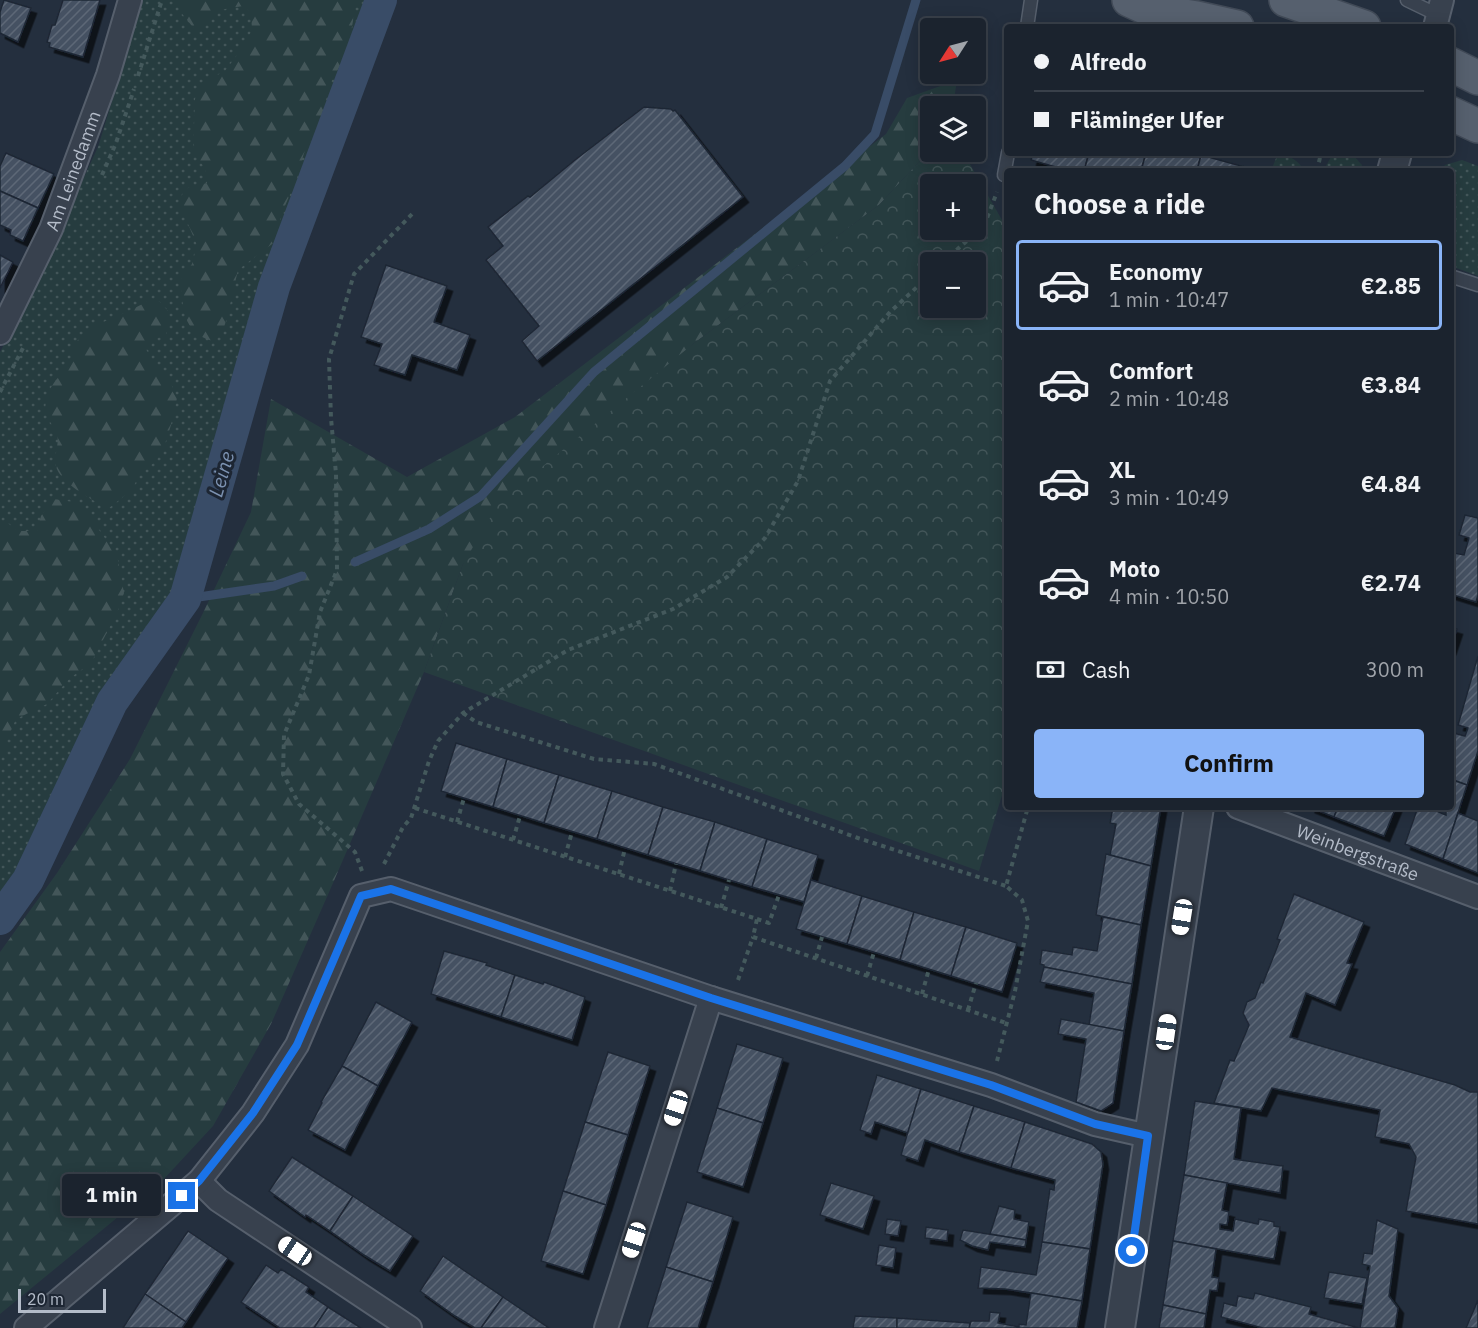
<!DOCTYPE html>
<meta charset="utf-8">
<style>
:root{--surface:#1b232e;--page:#242b36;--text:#f1f3f6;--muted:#a0a4aa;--line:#39404a;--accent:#8ab4f8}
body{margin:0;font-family:"IBM Plex Sans",sans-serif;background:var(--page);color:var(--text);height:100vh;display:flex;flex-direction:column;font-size:22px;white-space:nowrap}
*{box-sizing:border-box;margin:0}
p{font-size:20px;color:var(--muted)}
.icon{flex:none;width:33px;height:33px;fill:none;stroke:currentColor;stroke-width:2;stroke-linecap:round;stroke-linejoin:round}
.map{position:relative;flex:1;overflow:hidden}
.sheet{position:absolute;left:1004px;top:168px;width:450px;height:642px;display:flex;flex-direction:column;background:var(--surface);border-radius:6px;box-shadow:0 3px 15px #0003,0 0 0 2px var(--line)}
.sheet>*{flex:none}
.hud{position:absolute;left:1004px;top:24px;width:450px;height:132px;border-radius:6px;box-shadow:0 3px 15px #0003,0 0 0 2px var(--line);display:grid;align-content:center;height:132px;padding:0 30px;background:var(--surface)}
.needle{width:39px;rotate:234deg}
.tools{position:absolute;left:920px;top:18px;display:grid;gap:12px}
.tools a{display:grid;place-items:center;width:66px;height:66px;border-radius:6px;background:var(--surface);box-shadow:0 3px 15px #0003,0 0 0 2px var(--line);font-size:30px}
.scale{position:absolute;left:18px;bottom:15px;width:88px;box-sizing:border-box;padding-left:6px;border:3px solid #b4bcc9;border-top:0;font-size:16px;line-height:21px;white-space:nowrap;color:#b4bcc9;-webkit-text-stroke:4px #1d2633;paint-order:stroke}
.end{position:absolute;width:27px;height:27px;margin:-14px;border:8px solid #1a73e8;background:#fff;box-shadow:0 0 0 3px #fff}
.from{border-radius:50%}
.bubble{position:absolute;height:42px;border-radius:6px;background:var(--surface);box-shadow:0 3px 15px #0003,0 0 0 2px var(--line);font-size:20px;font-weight:700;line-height:42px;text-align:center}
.car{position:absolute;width:18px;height:36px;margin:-18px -9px;border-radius:8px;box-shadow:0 0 4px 2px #0007;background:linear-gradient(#fff 24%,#345 0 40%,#fff 0 76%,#345 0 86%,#fff 0)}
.hud b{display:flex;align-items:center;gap:21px;height:57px;font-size:22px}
.hud b+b{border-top:2px solid var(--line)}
.hud i{width:15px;height:15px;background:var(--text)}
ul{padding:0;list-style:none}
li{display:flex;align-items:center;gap:18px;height:90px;margin:0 12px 9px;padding:0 18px;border:3px solid transparent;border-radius:6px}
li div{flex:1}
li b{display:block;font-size:22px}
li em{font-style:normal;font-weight:700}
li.active{border-color:var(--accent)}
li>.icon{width:54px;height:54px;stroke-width:1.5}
h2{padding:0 30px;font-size:27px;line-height:72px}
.pay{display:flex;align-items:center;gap:15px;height:66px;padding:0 30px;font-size:22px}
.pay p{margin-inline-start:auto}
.action{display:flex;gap:12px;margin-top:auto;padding:12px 30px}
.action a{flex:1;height:69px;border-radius:6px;background:var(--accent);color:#111;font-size:24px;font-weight:700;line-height:69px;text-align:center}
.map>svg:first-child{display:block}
.grass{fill:url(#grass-dots)}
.forest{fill:url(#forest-firs)}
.park{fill:url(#park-crowns);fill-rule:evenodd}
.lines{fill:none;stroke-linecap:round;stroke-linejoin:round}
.stream{stroke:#394c67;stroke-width:9}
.canal{stroke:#394c67;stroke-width:32}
.building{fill:url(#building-hatch);stroke:#1f2835;stroke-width:1.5;filter:url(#shadow)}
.service-casing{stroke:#565f6c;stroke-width:15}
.minor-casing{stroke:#565f6c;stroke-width:26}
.tertiary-casing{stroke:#565f6c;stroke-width:32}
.primary-casing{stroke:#414a57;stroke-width:36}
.path{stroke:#44595c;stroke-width:4;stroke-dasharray:4.5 4.5;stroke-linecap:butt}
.service{stroke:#38414e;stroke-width:12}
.minor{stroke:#38414e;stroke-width:22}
.tertiary{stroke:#38414e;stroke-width:28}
.primary{stroke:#56606e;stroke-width:33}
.route{stroke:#1a73e8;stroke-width:8}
.labels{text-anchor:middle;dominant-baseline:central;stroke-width:6;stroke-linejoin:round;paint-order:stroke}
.street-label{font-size:18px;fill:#b4bcc9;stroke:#1d2633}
.water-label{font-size:20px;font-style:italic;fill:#7c92b1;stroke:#1d2633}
</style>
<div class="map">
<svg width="1478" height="1328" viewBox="0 0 1478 1328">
<defs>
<pattern id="grass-dots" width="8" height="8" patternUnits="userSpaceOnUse" patternTransform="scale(1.5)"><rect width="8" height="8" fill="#263c3f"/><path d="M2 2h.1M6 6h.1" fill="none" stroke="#435659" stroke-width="1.8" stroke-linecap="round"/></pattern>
<pattern id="forest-firs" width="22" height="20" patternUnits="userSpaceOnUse" patternTransform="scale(1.5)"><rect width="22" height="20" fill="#263c3f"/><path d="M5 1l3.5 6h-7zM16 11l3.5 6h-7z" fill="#435659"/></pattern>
<pattern id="park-crowns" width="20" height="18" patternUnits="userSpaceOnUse" patternTransform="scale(1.5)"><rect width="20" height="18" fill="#263c3f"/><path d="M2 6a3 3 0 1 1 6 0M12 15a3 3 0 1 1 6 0" fill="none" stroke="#435659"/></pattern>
<pattern id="building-hatch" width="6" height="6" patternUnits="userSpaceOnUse" patternTransform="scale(1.5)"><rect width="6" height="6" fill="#455162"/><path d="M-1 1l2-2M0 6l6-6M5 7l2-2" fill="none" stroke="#5d6877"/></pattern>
<filter id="shadow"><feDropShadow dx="5.5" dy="5.5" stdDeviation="0" flood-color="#0009"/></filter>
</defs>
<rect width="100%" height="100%" fill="#242f3e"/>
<g class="grass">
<path d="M143 0H379L274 287 185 599 112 702 28 880 0 919V352L25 305 98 147Z"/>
<path d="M1278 153C1289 156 1299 160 1304 171H1271Z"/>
<path d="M1339 153 1352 154 1362 165 1360 171H1323L1331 157Z"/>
<path d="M1462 160 1478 166V276L1451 266 1450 171H1440L1445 165Z"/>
</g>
<g class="forest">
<path d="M178 0H354L353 21 347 53 331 82 318 129 304 153 297 178 281 215 276 241 238 270 227 318 222 333 212 341C181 331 184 308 180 280L192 264 197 245 179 203C185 184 190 187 207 183L205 168 193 152 195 99 200 84 225 71 243 47 252 30 251 13 243 6C231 8 219 8 210 18 205 25 204 28 196 31L179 10Z"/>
<path d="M957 80 953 106H930V150L879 205 693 344 463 564 424 672 330 890 271 1024 213 1126 163 1180 0 1314V952L57 873 130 759 203 613 251 512 271 399 407 477 515 417 886 134 907 98Z"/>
<path d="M151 298 160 302 169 312 166 335 154 339 144 346 157 367 170 381 177 398 171 425 165 444 156 461 140 473 132 490 109 508C94 502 59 482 56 466 53 456 60 444 57 434 54 427 48 420 46 413 43 393 56 378 70 366 71 360 71 349 75 344 90 320 129 316 151 298Z"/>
<path d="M53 499 74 502 87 513 117 555 124 593 117 613 91 663 70 678 47 704 16 719 6 742 9 750 0 758V524H9L18 531H37L41 516Z"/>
</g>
<path class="park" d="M930 150 963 152 1006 227V782L979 871 424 672 463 564 500 501 693 344 879 205ZM930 184H975V230H930ZM930 262H975V308H930Z"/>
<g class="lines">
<g class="stream">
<path d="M355 562 429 529 481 496 594 372 845 166 875 134 916 0"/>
<path d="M185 599 274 586 302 576"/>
</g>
<path class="canal" d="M0 919 28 880 112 702 185 599 274 287 381 0"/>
</g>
<g class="building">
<path d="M4 0 31 8 18 42 0 33V12Z"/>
<path d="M63 0H100L83 57 49 47 50 43 47 42 52 25H55Z"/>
<path d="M644 107 671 109 673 111 675 110 743 197 537 361 522 341 539 326 486 260 503 246 488 227 528 196 530 197 575 160Z"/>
<path d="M6 153 54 174 38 208 0 191V166Z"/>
<path d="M1033 153H1089L1084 171H1070L1031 160Z"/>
<path d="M1089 153H1146L1141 171H1084Z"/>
<path d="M1146 153H1194L1201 155 1197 171H1141Z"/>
<path d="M1201 155 1252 169V171H1197Z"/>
<path d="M0 191 38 208 23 241 10 235 11 230 0 225Z"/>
<path d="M0 255 13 262 0 288Z"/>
<path d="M386 265 447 286 434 322 470 335 457 370 412 355 405 375 374 365 382 344 361 337Z"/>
<path d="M1465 515 1478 518V595L1476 602 1450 594V564L1454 553 1464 555 1469 538 1459 535Z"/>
<path d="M1450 627 1457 629 1450 650Z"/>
<path d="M1478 656V751L1467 785 1450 779V732L1465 736 1468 728 1458 725Z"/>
<path d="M456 743 507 759 493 807 441 791Z"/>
<path d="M507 759 559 775 544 823 493 807Z"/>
<path d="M559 775 612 791 597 839 544 823Z"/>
<path d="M1450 779 1467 785 1443 859 1405 844 1418 807H1427L1446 815V807H1450Z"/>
<path d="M612 791 663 807 648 855 597 839Z"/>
<path d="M663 807 715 822 700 871 648 855Z"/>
<path d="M1113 807H1161L1151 866 1110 855 1116 824 1110 823Z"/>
<path d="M1309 807H1338L1334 817Z"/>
<path d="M1338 807H1396L1384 836 1334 817Z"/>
<path d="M1458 813 1478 821V873L1443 859Z"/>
<path d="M715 822 767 839 752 887 700 871Z"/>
<path d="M767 839 818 855 804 902 752 887Z"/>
<path d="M1106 854 1151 866 1141 925 1096 915Z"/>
<path d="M811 880 862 896 847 944 796 929Z"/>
<path d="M1294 894 1364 922 1347 963 1352 964 1335 1005 1306 993 1290 1037 1455 1085 1470 1092H1478V1224L1406 1211 1416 1157 1409 1144 1375 1137 1380 1110 1272 1088 1261 1111 1214 1103 1230 1060 1234 1061 1249 1025 1243 1013 1247 1002 1255 998 1261 982 1263 983 1280 940 1277 939Z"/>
<path d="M862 896 914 912 900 960 847 944Z"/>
<path d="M914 912 966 927 951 976 900 960Z"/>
<path d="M1103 917 1141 925 1132 984 1044 967V965L1040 964 1042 950 1072 955 1073 947 1097 951Z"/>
<path d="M966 927 1017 943 1002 992 951 976Z"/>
<path d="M444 951 487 963 486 965 515 975 501 1017 431 994Z"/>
<path d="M1044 967 1132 984 1124 1031 1089 1025 1094 993 1040 982Z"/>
<path d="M515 975 543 984 544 982 585 997 572 1040 501 1017Z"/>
<path d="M376 1002 412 1022 378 1086 342 1066Z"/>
<path d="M1061 1019 1124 1031 1113 1103 1101 1111 1076 1102 1086 1039 1058 1034Z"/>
<path d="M737 1044 783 1058 763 1123 717 1108Z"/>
<path d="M608 1052 650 1066 628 1135 585 1122Z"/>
<path d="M342 1066 378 1086 345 1150 308 1130 322 1103 321 1102Z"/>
<path d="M877 1075 921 1089 908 1133 875 1122 871 1134 860 1130Z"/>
<path d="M921 1089 974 1106 959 1152 925 1140 918 1161 901 1155Z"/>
<path d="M1195 1101 1241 1108 1234 1159 1283 1166 1280 1193 1184 1175Z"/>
<path d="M974 1106 1025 1122 1011 1168 959 1152Z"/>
<path d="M717 1108 763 1123 743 1187 697 1172Z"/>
<path d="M585 1122 628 1135 606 1205 563 1191Z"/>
<path d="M1025 1122 1092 1144 1101 1152 1103 1164 1090 1249 1042 1242 1050 1189 1054 1190 1055 1180 1011 1168Z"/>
<path d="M292 1157 353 1196 330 1231 306 1215 305 1217 269 1191Z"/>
<path d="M1184 1175 1227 1183 1222 1210 1229 1212 1227 1225 1220 1224V1229L1233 1231 1235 1219 1258 1224 1259 1219 1274 1222V1226L1280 1227 1274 1259 1173 1241Z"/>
<path d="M831 1183 874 1196 863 1229 820 1215Z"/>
<path d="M563 1191 606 1205 583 1274 541 1261Z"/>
<path d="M353 1196 413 1236 390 1271 364 1255 330 1231Z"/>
<path d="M687 1202 733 1217 713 1282 666 1267Z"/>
<path d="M999 1206 1015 1210 1014 1219 1029 1222 1026 1240 990 1234Z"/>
<path d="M887 1219 901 1221 898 1236 885 1234Z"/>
<path d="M1377 1220 1398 1229 1389 1296 1398 1308 1395 1328H1360L1370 1266 1362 1264 1364 1253 1372 1254Z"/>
<path d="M926 1227 948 1230 947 1241 925 1238Z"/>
<path d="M963 1230 1026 1240 1025 1247 990 1242 988 1250 972 1246 960 1240Z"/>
<path d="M188 1231 228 1258 186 1322 145 1294Z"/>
<path d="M1173 1241 1216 1249 1212 1277 1219 1278 1217 1291 1210 1290 1206 1314 1163 1305Z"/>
<path d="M1042 1242 1090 1249 1082 1301 1005 1289 978 1288 981 1267 1036 1275Z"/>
<path d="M879 1245 896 1248 893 1268 876 1265Z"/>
<path d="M443 1256 503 1297 481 1328H475L455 1316 420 1291Z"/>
<path d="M266 1265 278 1273 281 1269 309 1287 306 1292 328 1307 314 1328H280L241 1302Z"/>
<path d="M666 1267 713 1282 698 1328H647Z"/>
<path d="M1329 1272 1367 1278 1362 1304 1324 1298Z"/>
<path d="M1031 1293 1082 1301 1077 1328H969L971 1321H989L990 1312 1000 1313 998 1323 1019 1327V1324L1026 1325Z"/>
<path d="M1255 1293 1311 1307 1309 1314 1359 1328H1263L1221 1317 1224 1303 1236 1306 1238 1296 1253 1299Z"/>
<path d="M145 1294 186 1322 182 1328H123Z"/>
<path d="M503 1297 549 1328H481Z"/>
<path d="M1478 1300V1328H1466Z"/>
<path d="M1163 1305 1206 1314 1204 1328H1159Z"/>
<path d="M328 1307 361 1328H314Z"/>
<path d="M855 1316 897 1318V1328H853Z"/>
<path d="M897 1318 970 1323 969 1328H897Z"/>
</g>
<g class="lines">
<g class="service-casing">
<g id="service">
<path d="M1407 0 1438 15"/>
<path d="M1027 27 1031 0"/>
<path d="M1004 175 1008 153"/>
<path d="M1450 276 1478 285"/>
</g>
</g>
<g class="minor-casing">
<g id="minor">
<path d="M1435 27 1442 0"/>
<path id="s1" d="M0 333 51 229 108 75 130 0"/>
<path id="s2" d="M1238 807 1478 897"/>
<path d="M199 1181 218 1200 410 1328"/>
<path d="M26 1328 199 1181 253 1113 297 1045 361 896 391 889 711 998 991 1085 1095 1124 1148 1136"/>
<path d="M606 1328 711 998"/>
</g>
</g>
<g class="tertiary-casing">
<g id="tertiary">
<path d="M1392 171 1397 153"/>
<path d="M1120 1328 1199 807"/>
</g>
</g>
<g class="primary-casing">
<g id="primary">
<path d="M1129 0 1153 11 1197 18 1237 27"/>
<path d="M1286 0 1364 27"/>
<path d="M1450 64 1478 78"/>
<path d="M1450 113 1478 126"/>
</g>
</g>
<g class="path">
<path d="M138 76 162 0"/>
<path d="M1314 153 1321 155"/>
<path d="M1317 171 1321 153"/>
<path d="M102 175 116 143 134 89"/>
<path d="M943 262 969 239 987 218 997 192"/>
<path d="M0 392 23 348"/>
<path d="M463 713 476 722 594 759 654 764 858 838 1006 886"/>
<path d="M415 808 757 919 753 937 1006 1023"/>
<path d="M457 822 464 798"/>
<path d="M513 840 520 816"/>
<path d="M565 857 572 832"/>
<path d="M384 864 403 827 411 818 429 761 438 741 463 713 568 650 673 609 727 577 765 538 798 481 830 381 890 312 930 275"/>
<path d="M362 871 355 852 299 804 283 774 284 735 309 675 320 612 337 570 336 474 331 418 329 359 354 274 413 213"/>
<path d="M619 874 625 848"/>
<path d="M670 891 676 864"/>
<path d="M721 908 729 880"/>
<path d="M757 919 769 923 779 895"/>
<path d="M816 958 822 937"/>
<path d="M867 976 874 952"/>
<path d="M738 980 753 937"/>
<path d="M922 994 929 969"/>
<path d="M968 1010 976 983"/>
<path d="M997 1061 1015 991 1028 921 1022 900 1006 886 1028 807"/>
</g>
<use href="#service" class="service"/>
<use href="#minor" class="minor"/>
<use href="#tertiary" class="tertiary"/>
<use href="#primary" class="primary"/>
</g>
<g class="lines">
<path class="route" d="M182 1196 199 1181 253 1113 297 1045 361 896 391 889 711 998 991 1085 1095 1124 1148 1136 1132 1251"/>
</g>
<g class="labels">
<g class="street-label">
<text stroke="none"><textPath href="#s1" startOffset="178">Am Leinedamm</textPath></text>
<text stroke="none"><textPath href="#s2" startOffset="128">Weinbergstraße</textPath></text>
</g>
<g class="water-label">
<text transform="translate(221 474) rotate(-74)">Leine</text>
</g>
</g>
</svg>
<div class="tools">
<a><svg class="needle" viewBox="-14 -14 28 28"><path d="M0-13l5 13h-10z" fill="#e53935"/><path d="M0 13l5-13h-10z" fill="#a0a4aa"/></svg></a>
<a><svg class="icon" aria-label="layers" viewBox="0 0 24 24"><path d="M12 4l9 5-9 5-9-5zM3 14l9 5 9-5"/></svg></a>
<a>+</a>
<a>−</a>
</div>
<div class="scale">20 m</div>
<i class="end from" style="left:1132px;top:1251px"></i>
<i class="end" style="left:182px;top:1196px"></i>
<div class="bubble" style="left:62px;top:1174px;width:99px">1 min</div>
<i class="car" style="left:1182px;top:917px;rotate:189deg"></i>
<i class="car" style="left:1166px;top:1032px;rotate:8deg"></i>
<i class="car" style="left:676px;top:1108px;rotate:198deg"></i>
<i class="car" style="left:634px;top:1240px;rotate:198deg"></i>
<i class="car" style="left:295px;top:1251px;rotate:304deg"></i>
<div class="hud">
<b><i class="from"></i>Alfredo</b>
<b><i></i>Fläminger Ufer</b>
</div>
<section class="sheet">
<h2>Choose a ride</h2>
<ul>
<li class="active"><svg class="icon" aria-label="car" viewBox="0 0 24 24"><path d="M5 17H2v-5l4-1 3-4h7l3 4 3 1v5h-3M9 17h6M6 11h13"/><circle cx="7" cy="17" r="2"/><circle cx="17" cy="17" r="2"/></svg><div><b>Economy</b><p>1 min · 10:47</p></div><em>€2.85</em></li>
<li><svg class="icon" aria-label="car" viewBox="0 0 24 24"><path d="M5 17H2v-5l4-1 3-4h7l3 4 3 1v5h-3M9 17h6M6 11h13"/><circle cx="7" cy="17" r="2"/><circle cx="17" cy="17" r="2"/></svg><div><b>Comfort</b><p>2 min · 10:48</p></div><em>€3.84</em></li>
<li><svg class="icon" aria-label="car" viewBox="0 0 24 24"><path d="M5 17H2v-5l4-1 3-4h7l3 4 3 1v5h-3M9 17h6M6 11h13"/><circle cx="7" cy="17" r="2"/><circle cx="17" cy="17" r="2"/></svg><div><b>XL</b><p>3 min · 10:49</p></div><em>€4.84</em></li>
<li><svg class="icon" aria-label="car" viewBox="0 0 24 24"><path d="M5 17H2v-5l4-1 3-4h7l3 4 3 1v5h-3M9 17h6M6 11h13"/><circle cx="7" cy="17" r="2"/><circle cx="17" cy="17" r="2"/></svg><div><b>Moto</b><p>4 min · 10:50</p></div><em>€2.74</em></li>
</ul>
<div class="pay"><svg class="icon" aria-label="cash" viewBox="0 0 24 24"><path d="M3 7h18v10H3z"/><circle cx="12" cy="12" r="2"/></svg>Cash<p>300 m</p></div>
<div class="action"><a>Confirm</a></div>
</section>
</div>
